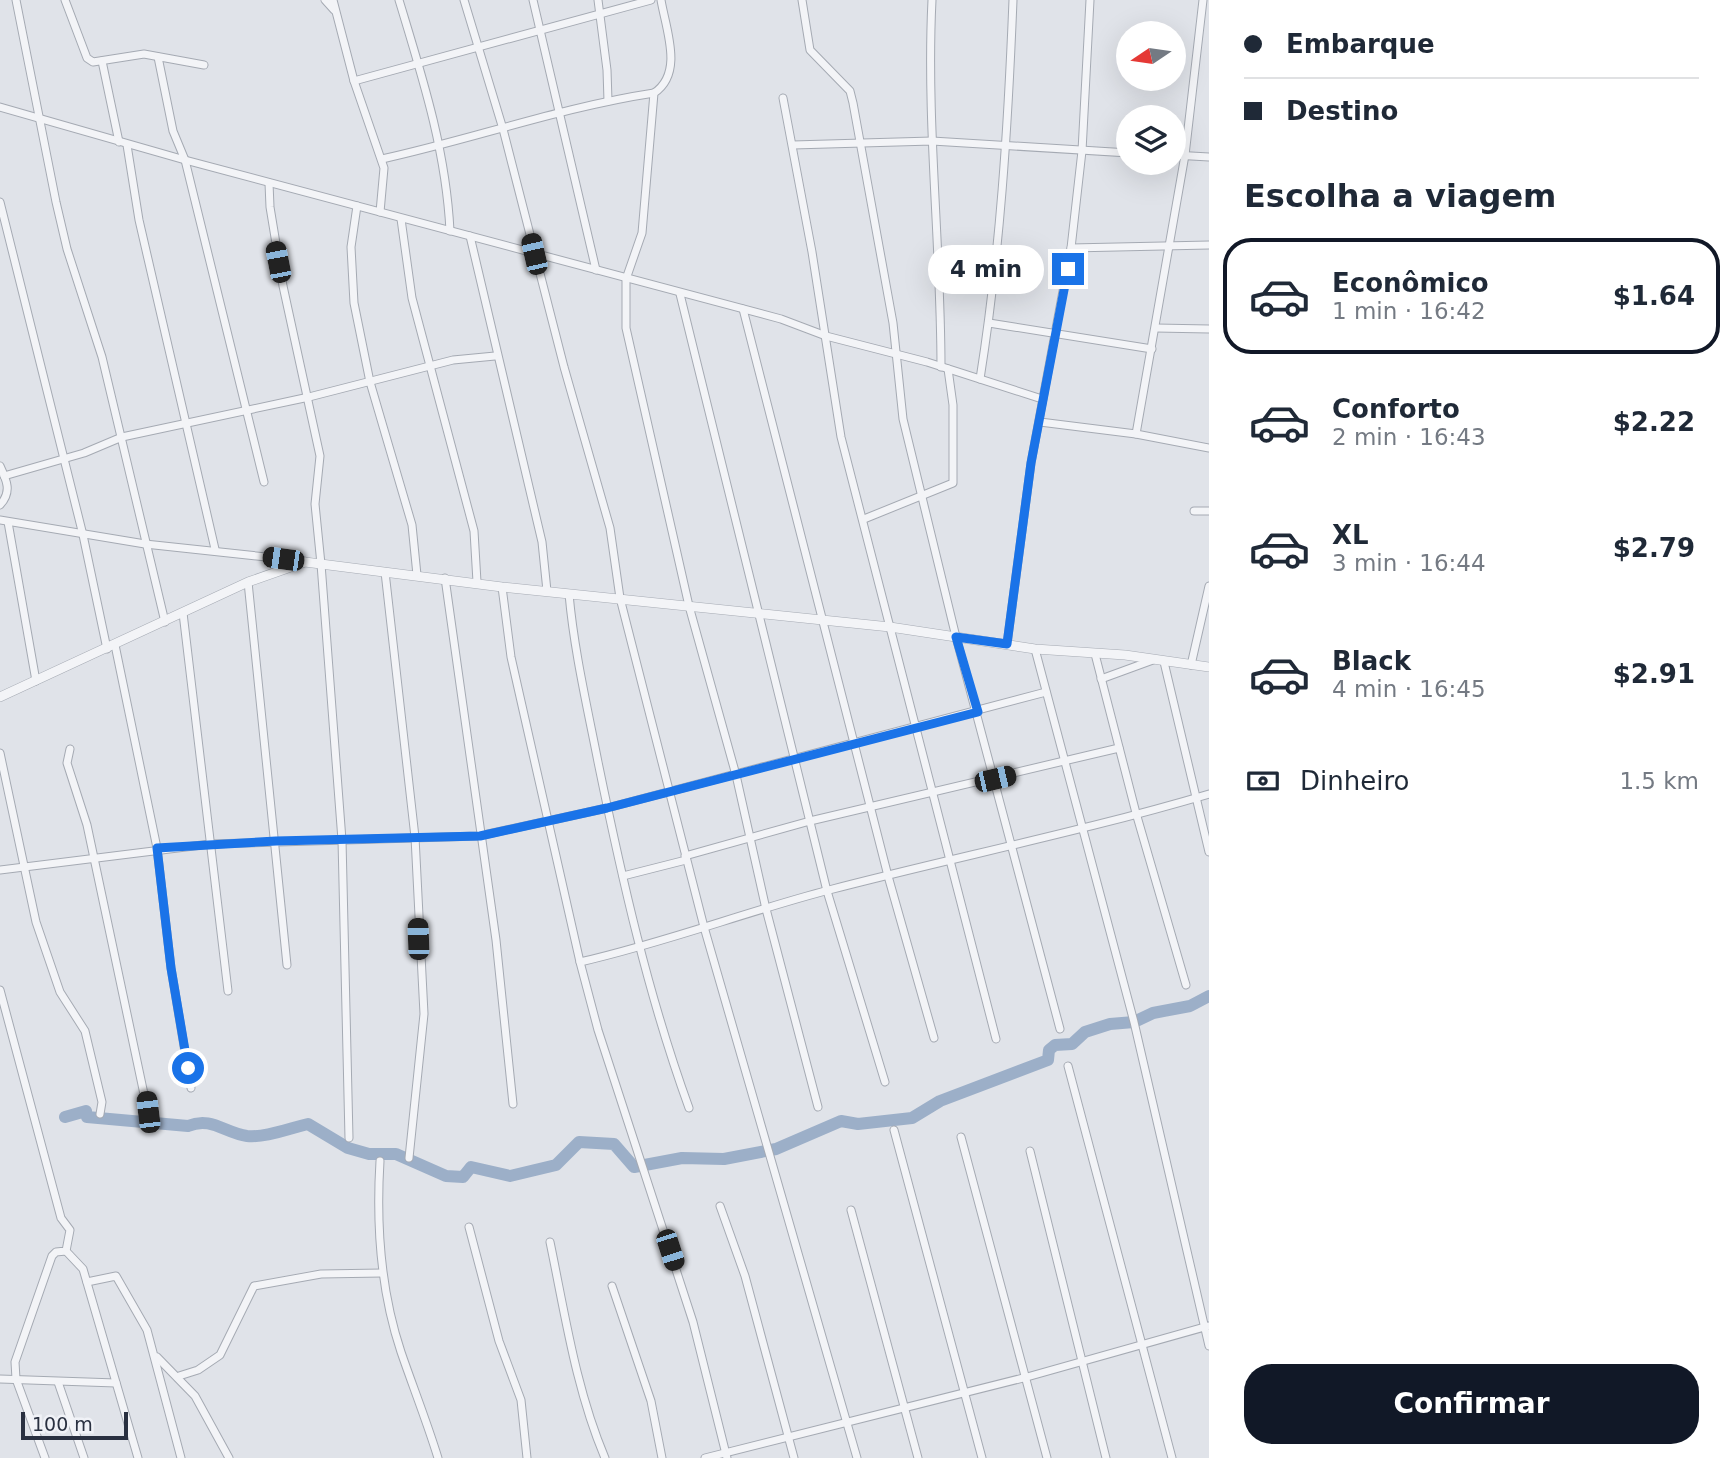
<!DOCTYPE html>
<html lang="pt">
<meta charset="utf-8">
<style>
:root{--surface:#fff;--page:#f2f2f3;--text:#1f2937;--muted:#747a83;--line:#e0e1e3;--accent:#111827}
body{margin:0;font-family:"DejaVu Sans",sans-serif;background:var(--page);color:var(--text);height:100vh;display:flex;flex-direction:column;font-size:26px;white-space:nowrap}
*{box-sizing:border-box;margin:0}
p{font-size:23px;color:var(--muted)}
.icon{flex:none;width:38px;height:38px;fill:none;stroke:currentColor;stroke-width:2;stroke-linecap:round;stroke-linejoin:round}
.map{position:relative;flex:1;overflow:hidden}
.details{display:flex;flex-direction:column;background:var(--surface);width:525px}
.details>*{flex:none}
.guide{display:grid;align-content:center;height:154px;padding:0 35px;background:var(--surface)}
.needle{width:46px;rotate:257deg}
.buttons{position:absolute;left:1116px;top:21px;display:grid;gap:14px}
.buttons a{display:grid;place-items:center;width:70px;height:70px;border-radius:50%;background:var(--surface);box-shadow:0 7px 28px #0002;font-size:35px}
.scale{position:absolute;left:21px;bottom:18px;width:107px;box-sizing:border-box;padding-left:7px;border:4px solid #293040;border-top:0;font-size:19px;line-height:24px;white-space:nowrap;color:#293040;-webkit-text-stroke:5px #f0f2f7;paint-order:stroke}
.end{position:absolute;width:32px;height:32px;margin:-16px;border:9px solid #1a73e8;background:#fff;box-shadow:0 0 0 4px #fff}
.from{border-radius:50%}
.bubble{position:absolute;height:49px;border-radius:24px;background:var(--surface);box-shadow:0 7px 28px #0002;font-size:23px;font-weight:600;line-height:49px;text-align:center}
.car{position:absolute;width:21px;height:42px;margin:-21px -10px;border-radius:9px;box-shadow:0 0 5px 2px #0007;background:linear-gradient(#222 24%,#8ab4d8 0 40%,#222 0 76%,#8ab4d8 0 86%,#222 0)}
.guide b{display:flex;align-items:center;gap:24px;height:66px;font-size:26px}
.guide b+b{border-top:2px solid var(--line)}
.guide i{width:18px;height:18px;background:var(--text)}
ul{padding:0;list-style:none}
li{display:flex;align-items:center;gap:21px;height:116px;margin:0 14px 10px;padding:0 21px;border:4px solid transparent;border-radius:28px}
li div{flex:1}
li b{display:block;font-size:26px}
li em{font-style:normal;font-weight:600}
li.current{border-color:var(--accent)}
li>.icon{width:63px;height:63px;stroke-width:1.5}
h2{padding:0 35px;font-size:32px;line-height:84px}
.pay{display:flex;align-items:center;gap:18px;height:77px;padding:0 35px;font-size:26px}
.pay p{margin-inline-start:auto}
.cta{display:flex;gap:14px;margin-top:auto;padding:14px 35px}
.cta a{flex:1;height:80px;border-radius:28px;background:var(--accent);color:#fff;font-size:28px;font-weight:600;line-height:80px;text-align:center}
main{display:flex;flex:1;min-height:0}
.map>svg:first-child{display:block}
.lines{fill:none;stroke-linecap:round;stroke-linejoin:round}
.river{stroke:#9cafc8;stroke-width:12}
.minor-casing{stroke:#a5aab3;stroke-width:9}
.tertiary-casing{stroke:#a5aab3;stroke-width:10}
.minor{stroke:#f3f4f7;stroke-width:7}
.tertiary{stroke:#f3f4f7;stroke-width:9}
.route{stroke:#1a73e8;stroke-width:9}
</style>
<main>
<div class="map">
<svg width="1209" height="1458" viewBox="0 0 1209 1458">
<rect width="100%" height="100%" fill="#e0e3e9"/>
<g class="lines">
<path class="river" d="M65 1117 86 1111 87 1117 188 1126C211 1116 225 1133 247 1136 265 1138 290 1128 308 1124L348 1148 369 1154H396L446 1176 463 1177 471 1167 510 1176 556 1165 579 1142 614 1144 634 1167 682 1158 724 1159 776 1149 841 1121 858 1124 912 1118 940 1101 1048 1060 1049 1050 1055 1045 1072 1044 1085 1032 1110 1024 1134 1022 1153 1013 1190 1006 1209 996"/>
<g class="minor-casing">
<g id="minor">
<path d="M16 0 56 202 67 249 102 357 165 622"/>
<path d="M65 0 87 58 93 62 144 54 204 65"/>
<path d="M325 0 334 10"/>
<path d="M333 0 354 81 384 168 380 212"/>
<path d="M399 0C422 76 446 150 450 231"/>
<path d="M464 0 503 129 564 367 610 528 620 598 704 927 857 1458"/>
<path d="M533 0 596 270"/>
<path d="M598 0 607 70 608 101"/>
<path d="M661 0C666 30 684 73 654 93L642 233 626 279V328L689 606 736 775 766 909 818 1107"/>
<path d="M802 0 810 50 850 91 853 103 893 323 903 419 956 637 1060 1029"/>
<path d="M932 0C926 122 941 244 941 367"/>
<path d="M158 57 173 131 185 160 264 482"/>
<path d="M102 61 119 142"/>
<path d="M354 81 651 0"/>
<path d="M783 98 812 252 841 437 996 1039"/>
<path d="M0 107 185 160 781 319 826 336 927 362 1042 399"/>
<path d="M127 145 139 220 215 549"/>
<path d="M793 145 932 141 1129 153"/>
<path d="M1174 155 1209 157"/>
<path d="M382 159C473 139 562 107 654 93"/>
<path d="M269 183 270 207 283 286 320 456 315 504 321 564 342 840 349 1138"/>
<path d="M0 202 83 535 107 649"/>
<path d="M357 206 351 247 354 303 370 382 412 525 417 575"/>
<path d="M401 219 412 298 474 531 477 582"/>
<path d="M470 236 542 542 547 591"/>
<path d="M1071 248 1209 245"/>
<path d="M680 294 827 891 885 1082"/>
<path d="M743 309 888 876 934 1038"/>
<path d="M989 323 1152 349"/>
<path d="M1156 328 1209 329"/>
<path d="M980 379C1000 253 1008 127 1013 0"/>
<path d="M1040 422 1136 434 1209 448"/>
<path d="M1136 434 1185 155 1203 0"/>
<path d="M0 466C7 481 12 492 0 505"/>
<path d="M4 476 84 453 122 437 309 397 453 360 495 356"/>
<path d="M1194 511H1209"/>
<path d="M864 519 953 483V405L948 369"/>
<path d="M0 520 145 544 304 561"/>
<path d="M8 522 36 681"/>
<path d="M385 572 415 837 424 1014 409 1158"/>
<path d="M445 578 496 940 513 1104"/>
<path d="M248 582 287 965"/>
<path d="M502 587 511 657 580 962 598 1030 693 1322 727 1458"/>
<path d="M569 594C574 650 587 706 598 762 622 879 648 995 689 1108"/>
<path d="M183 613 228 991"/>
<path d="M1007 644 1031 463 1071 248 1082 151 1090 0"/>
<path d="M115 645 157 848 171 968 191 1088"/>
<path d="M1035 649 1134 1022 1209 1346"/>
<path d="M1095 654 1136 813 1186 985"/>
<path d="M1164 662 1209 852"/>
<path d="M1191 665 1209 586"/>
<path d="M1101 679 1153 660"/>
<path d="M70 749 67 763 87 825 148 1113"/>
<path d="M0 753 36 922 60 992 85 1031 102 1102 100 1114"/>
<path d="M685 856 810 821 1119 748"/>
<path d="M0 870 210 844 479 836 607 808 1046 692"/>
<path d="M623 876 686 860"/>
<path d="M580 962C664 943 745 912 829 890 956 857 1084 831 1209 794"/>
<path d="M0 990 61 1218 70 1230 66 1251 56 1252 52 1256 15 1362 16 1379 45 1458"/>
<path d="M1068 1066 1172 1458"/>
<path d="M894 1130 982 1458"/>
<path d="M961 1137 1047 1458"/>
<path d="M1030 1151 1106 1458"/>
<path d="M380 1161C376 1226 380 1289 401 1352 413 1387 427 1422 438 1458"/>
<path d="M720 1206 745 1276 794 1458"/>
<path d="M851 1210 918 1458"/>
<path d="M469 1227 499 1341 521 1400 527 1458"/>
<path d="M550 1242C565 1314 576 1390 605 1458"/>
<path d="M66 1251 83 1269 138 1458"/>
<path d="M87 1282 116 1276 147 1330 181 1458"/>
<path d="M612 1286 651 1401 662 1458"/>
<path d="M157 1357 195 1396 229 1458"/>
<path d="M179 1376 198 1370 220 1355 254 1286 321 1274 382 1273"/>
<path d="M0 1379 116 1383"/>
<path d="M58 1382 84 1458"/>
<path d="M705 1458 1027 1377 1208 1326"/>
</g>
</g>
<g class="tertiary-casing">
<path id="tertiary" d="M0 697 248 582 305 562 502 587 890 627 1035 649 1125 655 1209 667"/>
</g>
<use href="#minor" class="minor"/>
<use href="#tertiary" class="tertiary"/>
</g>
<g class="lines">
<path class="route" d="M188 1068 171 968 157 848 276 841 480 836 607 808 978 712 956 637 1007 644 1031 463 1068 269"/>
</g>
</svg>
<div class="buttons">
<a><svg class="needle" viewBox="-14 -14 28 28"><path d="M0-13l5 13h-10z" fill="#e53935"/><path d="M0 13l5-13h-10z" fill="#747a83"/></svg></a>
<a><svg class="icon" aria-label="layers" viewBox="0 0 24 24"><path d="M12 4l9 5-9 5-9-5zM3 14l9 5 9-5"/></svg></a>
</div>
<div class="scale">100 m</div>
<i class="end from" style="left:188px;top:1068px"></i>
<i class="end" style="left:1068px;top:269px"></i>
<div class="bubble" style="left:928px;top:245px;width:116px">4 min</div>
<i class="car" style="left:534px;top:254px;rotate:347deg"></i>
<i class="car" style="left:278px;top:262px;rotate:349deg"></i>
<i class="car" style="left:283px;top:559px;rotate:278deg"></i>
<i class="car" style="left:995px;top:779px;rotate:77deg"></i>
<i class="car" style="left:418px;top:939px;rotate:358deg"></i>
<i class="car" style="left:148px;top:1112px;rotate:353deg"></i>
<i class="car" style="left:670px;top:1250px;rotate:162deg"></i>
</div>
<section class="details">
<div class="guide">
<b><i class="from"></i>Embarque</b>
<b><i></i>Destino</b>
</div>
<h2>Escolha a viagem</h2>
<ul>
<li class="current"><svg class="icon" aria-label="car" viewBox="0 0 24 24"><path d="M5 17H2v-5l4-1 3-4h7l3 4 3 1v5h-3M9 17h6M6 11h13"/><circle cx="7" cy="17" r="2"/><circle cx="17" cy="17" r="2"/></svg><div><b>Econômico</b><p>1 min · 16:42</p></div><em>$1.64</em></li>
<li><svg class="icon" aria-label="car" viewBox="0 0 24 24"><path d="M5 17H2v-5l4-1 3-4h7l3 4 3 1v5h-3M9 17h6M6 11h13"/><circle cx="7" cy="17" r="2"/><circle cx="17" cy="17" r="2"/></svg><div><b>Conforto</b><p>2 min · 16:43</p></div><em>$2.22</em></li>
<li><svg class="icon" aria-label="car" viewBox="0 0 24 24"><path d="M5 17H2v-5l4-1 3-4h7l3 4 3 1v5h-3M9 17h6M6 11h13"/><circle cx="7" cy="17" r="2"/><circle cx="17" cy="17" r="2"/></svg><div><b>XL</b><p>3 min · 16:44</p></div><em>$2.79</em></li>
<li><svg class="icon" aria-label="car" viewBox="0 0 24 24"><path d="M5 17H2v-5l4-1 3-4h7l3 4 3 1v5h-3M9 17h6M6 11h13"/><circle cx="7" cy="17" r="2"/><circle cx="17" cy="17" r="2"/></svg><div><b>Black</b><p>4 min · 16:45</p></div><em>$2.91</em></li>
</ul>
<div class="pay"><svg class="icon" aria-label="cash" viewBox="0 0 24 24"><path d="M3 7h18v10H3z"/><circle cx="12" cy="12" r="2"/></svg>Dinheiro<p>1.5 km</p></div>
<div class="cta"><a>Confirmar</a></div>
</section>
</main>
